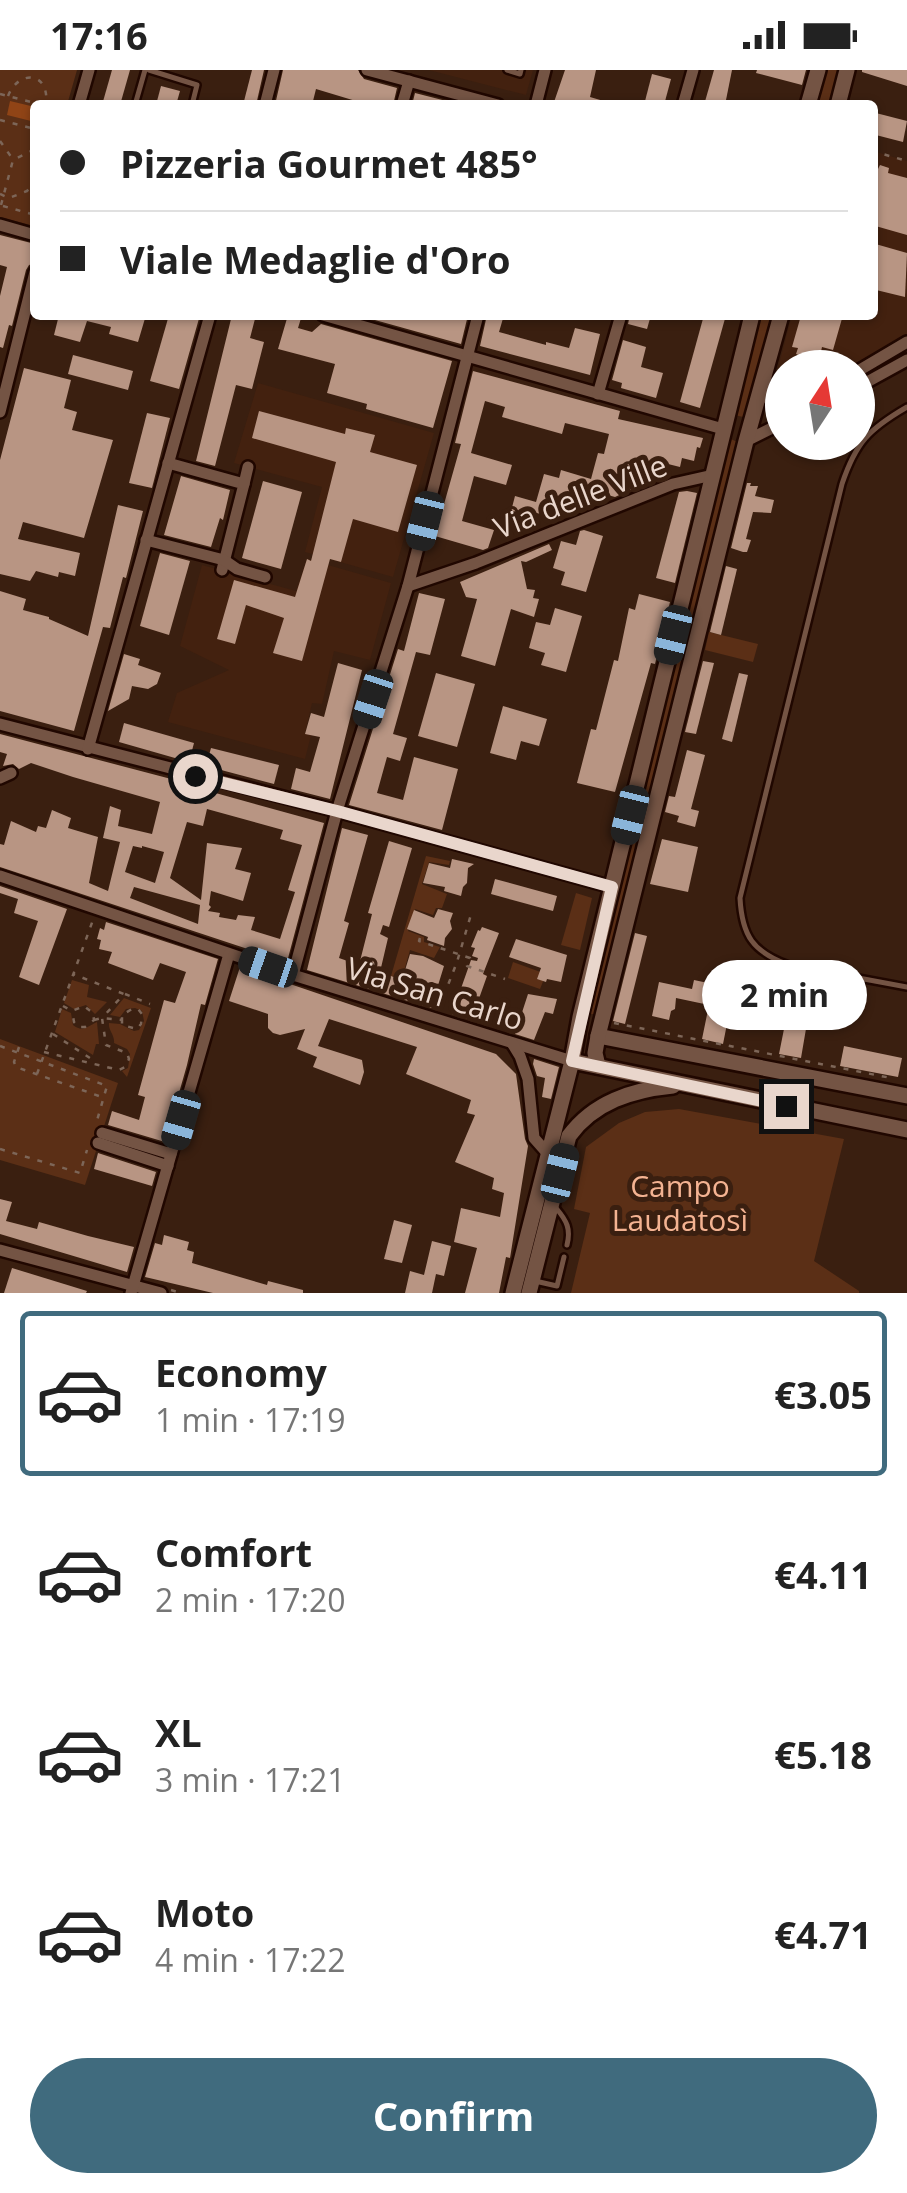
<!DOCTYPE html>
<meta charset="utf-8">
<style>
:root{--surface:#fff;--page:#f6f6f6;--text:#222;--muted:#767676;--line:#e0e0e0;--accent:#406b7e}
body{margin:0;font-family:"Open Sans",sans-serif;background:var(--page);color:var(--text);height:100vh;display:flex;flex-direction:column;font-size:38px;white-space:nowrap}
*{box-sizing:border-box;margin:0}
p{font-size:32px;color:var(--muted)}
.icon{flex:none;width:55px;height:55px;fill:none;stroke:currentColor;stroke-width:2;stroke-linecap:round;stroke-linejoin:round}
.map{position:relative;height:1223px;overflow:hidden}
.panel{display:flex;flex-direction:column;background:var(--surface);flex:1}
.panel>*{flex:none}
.hud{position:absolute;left:30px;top:30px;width:848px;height:220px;border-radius:10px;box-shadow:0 2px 8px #0004;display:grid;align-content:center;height:220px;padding:0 30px;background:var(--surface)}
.needle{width:65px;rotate:12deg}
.tools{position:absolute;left:765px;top:280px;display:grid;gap:20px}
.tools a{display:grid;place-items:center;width:110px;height:110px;border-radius:50%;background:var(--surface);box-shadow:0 2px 8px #0004;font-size:50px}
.end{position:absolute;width:45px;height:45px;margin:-22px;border:12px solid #e9d6cc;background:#111;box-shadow:0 0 0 5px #111}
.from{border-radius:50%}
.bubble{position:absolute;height:70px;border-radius:35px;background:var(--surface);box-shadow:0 2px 8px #0004;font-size:32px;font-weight:700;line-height:70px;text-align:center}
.car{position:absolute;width:30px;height:60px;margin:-30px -15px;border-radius:12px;box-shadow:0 0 8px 2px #0007;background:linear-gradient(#222 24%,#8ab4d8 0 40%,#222 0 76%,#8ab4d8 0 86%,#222 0)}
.hud b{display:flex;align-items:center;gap:35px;height:95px;font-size:38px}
.hud b+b{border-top:2px solid var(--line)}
.hud i{width:25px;height:25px;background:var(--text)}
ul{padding:18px 0 0;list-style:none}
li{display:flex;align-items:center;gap:30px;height:165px;margin:0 20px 15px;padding:0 10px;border:5px solid transparent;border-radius:10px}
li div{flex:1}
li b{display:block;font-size:38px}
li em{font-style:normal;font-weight:700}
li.active{border-color:var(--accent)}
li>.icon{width:90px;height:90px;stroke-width:1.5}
.button{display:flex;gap:20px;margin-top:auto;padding:20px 30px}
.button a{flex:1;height:115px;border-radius:60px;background:var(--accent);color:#fff;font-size:40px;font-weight:700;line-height:115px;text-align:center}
.status{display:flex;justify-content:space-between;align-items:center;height:70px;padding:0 50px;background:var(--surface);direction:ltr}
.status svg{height:28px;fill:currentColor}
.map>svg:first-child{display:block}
.built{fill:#43210f}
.green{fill:#5b2f16}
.water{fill:#904416}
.building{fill:#b89583;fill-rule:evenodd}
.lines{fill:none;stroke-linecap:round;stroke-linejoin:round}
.lane-casing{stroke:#200700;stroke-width:10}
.street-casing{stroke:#200700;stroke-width:16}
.secondary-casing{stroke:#200700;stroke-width:20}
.path{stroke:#7d6658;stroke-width:2.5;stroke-dasharray:5 8;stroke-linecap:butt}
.lane{stroke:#745444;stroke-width:5}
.street{stroke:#745444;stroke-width:11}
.secondary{stroke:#745444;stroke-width:15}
.route{stroke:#e9d6cc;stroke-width:12}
.labels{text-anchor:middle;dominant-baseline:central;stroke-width:10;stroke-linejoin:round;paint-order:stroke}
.street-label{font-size:30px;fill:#e9d6cc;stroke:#3a1f10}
.park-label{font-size:30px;fill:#f4b392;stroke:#3a1f10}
</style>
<div class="status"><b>17:16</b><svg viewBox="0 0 49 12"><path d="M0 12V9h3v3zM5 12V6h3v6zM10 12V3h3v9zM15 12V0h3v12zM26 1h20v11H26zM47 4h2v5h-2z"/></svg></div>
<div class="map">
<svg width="907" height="1223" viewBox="0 0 907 1223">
<rect width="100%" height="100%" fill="#3a1f10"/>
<g class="built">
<path d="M429 0H533L526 25Z"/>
<path d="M873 81 907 91V272L858 298H782V330L773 317 792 245H872Z"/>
<path d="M258 313 434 363 393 507 305 482 322 417 234 393Z"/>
<path d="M307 489 391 513 370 590 334 581 322 634 312 633 305 663 311 665 305 689 168 652 177 623 229 600 180 576 202 495 296 521Z"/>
</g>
<g class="green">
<path d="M0 0H77L67 35H35L34 156 0 147Z"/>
<path d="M825 0H841L831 35H815Z"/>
<path d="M758 245H775L748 348 734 345Z"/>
<path d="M726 367 740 373 693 567 678 562Z"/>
<path d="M709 562 758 574 753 592 705 580Z"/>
<path d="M676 575 690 578 599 945 586 943Z"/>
<path d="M426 786 450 791 449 795 429 792 422 814 447 824 442 838H436L433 845 415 839 408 861 424 867V872L440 877 434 888 410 880 404 901 419 907 417 914 391 906Z"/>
<path d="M576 823 592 828 580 880 561 875Z"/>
<path d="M513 892 546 904 540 919 508 908Z"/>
<path d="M72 910 89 915 87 927 107 932 95 944 86 935 74 939 64 933Z"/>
<path d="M124 928 151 938 127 1007 122 1001 128 998 130 984 127 979 114 973C115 965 108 960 109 953L120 954 134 961 139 960 144 951 142 941 135 938 126 939 120 947 110 945Z"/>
<path d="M62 939 71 943 73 955C83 963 88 956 97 952L99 974H96L93 985 55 962Z"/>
<path d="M0 969 118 1013 85 1115 0 1090Z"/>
<path d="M679 1039 844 1069 814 1191 859 1221V1223H571L590 1143 574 1139 586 1077 619 1053 645 1042Z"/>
</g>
<path class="water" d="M10 31 35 37V52L7 45Z"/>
<g class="building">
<path d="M112 0H130L120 35H102Z"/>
<path d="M252 0H264L256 35H243Z"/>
<path d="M283 0H358L364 9 397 18 393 35H369L316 19 312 35H275Z"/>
<path d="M565 0H596L590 27 607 32V35H553Z"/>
<path d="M714 0H732L725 35H704Z"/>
<path d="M757 0H806L802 15 756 3Z"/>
<path d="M862 0H907V16L862 2Z"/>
<path d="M652 4 671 9 664 35H644Z"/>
<path d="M161 16 180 21 176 35H156Z"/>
<path d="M415 23 462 35H412Z"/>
<path d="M872 42 907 51 903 72 872 64Z"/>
<path d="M880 95 889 98 888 103 907 108V165L872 155V101L876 103Z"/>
<path d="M0 165 35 174V193L29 195 26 200 12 256 9 255 3 278 0 277V226L7 197 0 195Z"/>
<path d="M872 173 907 183 905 227 872 219Z"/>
<path d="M59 245H146L138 272 109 264 111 257 87 251 80 272 54 265Z"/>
<path d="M169 245H200L179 319 150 311Z"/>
<path d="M232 245H256L250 268 264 272 252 319 236 315 215 396 196 391Z"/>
<path d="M288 245H302L298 258 312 262 321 254 452 291 433 358 366 339 367 334 327 323 335 294 278 279Z"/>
<path d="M357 245H468L461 274Z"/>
<path d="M487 245H504L499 262 546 275V272L569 278 575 258 600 264 590 305 480 276Z"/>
<path d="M630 245H651L647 259 628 254Z"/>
<path d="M704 245H726L700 338 680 332Z"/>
<path d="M808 245H843L833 280 822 277 819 291 796 284 798 278 792 277 800 249 806 250Z"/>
<path d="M623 270 646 277 641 297 663 303 656 328 621 318 622 313 612 310Z"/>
<path d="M73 285 133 301 128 320 68 304Z"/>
<path d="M24 298 71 310 64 338 77 342 72 360 113 370 84 468 23 452 18 469 80 483 75 506 59 502 58 507 36 501 30 511 0 504V390Z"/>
<path d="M473 301 620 341 618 349 703 368 700 378 697 377 694 391 682 388 680 397 668 394 665 404 615 427 582 418 575 443 558 439 556 448 533 442 529 459 508 453 515 426 536 432 544 404 559 408 561 400 591 409 598 383 604 384 609 364 565 353 562 364 502 347 505 337 485 331 471 383 512 395 506 415 474 406 462 451 494 460 488 478 483 480 435 466 461 374 455 373Z"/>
<path d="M259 341 345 364 346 358 375 365 370 382 417 395 398 462 353 449 341 492 330 489 302 591 273 583 284 548 246 535 235 574 217 569 234 510 295 527 307 489 311 491 336 392 252 368Z"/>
<path d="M147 343 170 348 152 418 129 413Z"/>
<path d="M181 406 230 420 223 450 220 448 211 477 164 465Z"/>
<path d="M263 411 302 422 281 499 242 488Z"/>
<path d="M747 413H751L750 416H758L755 426 774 430 771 443 753 442 746 469 751 470 747 482H743L731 478Z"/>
<path d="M687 421 697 423 675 513 656 508 679 422Z"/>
<path d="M118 435 143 441 126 508 123 507 110 558 103 557 74 661 0 641V521L26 529 23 540 49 547V549L88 566Z"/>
<path d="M584 460 603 466 586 522 561 515 565 502 553 498 561 471 576 475 580 461Z"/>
<path d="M549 474 552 480 526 492 521 491 527 519 535 520 533 528 539 529 534 547 511 539 495 596 461 586 477 529 466 527 460 512Z"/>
<path d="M160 483 190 491 169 565 140 556Z"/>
<path d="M726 496 737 499 721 565 710 562Z"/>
<path d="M419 523 445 529 430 585 416 582 393 664 407 668 400 691 387 687 377 723 403 730 414 687 458 699 442 760 349 735 398 579 404 581Z"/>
<path d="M639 524 670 532 655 594 651 593 615 722 577 713 591 659 596 660 614 590 618 591 629 538 635 540Z"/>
<path d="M555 538 582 546 566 602 541 595 545 583 529 578 536 552 550 555Z"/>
<path d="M124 584 140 589 138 595 161 603 157 614 148 619 132 616 129 629 108 641Z"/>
<path d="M703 591 714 593 696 664 685 662Z"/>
<path d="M338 593 362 600 330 729 291 719 296 698 310 702 320 667 305 664 311 643 324 647Z"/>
<path d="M436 603 475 614 457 677 418 666Z"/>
<path d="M739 603 748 605 732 672 722 669Z"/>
<path d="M503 636 547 649 539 676 521 671 516 690 490 683Z"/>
<path d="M124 653 194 673 189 692 119 672Z"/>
<path d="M0 664 213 720 212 722 324 753 287 892 0 797V774L4 775 11 751 36 762 38 756 46 758 52 740 71 748 68 758 98 767 89 813 108 821 120 772 103 768 110 736 121 740 118 756 152 764 160 732 73 707 31 693 19 699 13 694 3 696 7 684 0 682ZM207 739 283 760 280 769 302 775 288 820 295 822 280 869 251 860 255 847 238 845 236 850 219 847 220 843 208 841 211 837 209 835 211 821 243 831 251 803 235 799 242 778 207 773 201 830 170 808 187 752 203 756ZM133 776 142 778V776L164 782 155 813 125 802ZM134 817 200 835 198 854 130 828Z"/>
<path d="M211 678 279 695 274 714 206 696Z"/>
<path d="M687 680 705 685 691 739 699 741 695 757 677 752 679 746 665 742 669 726 675 727Z"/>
<path d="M342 758 368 765 344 851 349 853 339 888 359 895 372 844 368 843 389 771 412 778 389 857 383 855 380 864 388 868 380 902 402 910 410 884 423 886 444 896 431 938 307 900Z"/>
<path d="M662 769 698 777 688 822 650 814Z"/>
<path d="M452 789 474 794 468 798 467 813 463 817 461 826 444 821 445 817 423 813 429 793 450 798Z"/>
<path d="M495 809 557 826 553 841 491 824Z"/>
<path d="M0 816 67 839 39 915 19 907 38 851 14 843 18 829 0 823Z"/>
<path d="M438 839 453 843 450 851 452 859 445 868 444 876 427 870 428 867 407 859 414 840 434 848Z"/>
<path d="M106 852 218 889 205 935 201 934 187 995 165 1072 108 1055 112 1041 139 1050 145 1027 138 1025 164 930 175 933 186 902 160 893 153 910 108 893 112 882 99 879 101 870 97 869 100 858 104 860Z"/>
<path d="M482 857 499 863 483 904 487 906 476 937 493 942 488 955 452 944 471 890 477 891 478 888 472 886 475 878 471 877 478 860 480 861Z"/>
<path d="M635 863 647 866 625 954 613 951Z"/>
<path d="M516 869 567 885 561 912 547 909 546 912 537 909 541 898 509 887Z"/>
<path d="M240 897 496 984 516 1004 525 1069 528 1076 510 1188 506 1187 499 1223H465L477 1178 454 1172 461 1138 500 1147 504 1123 492 1119 494 1108 455 1092 475 1045 467 1043 471 1030 406 1004 417 977 329 949 318 976 362 990 364 1002 360 1015 313 997 317 987 297 979 305 959 280 965 273 963 268 958V944L229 931Z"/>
<path d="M694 910 708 913 706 922 724 925 722 934 739 938 741 928 807 939 808 932 831 936 828 957 807 953 801 988 779 984 784 959 728 949 723 974 702 969 709 935 676 928 675 939 671 941 669 950 652 946 659 912 692 919Z"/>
<path d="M528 924 557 929 553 944 545 942 534 970 515 964Z"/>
<path d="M844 976 902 988 898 1007 840 996Z"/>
<path d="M534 989 559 997 551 1029 542 1027 545 1008 537 1006 533 994Z"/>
<path d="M98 1083 156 1102 152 1116 94 1099Z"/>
<path d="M0 1129 12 1132 6 1151 37 1159 39 1152 88 1166 134 1177 136 1170 127 1202 0 1164Z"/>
<path d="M394 1150 412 1155 402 1193 384 1189Z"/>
<path d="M164 1165 189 1172 187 1180 194 1182 192 1193 267 1215 268 1211 303 1220V1223H213L145 1207 155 1173 162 1175Z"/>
<path d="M432 1171 451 1176 444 1206 436 1204 432 1223H405L410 1201 424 1205Z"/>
<path d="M12 1198 87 1221 86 1223H4Z"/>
</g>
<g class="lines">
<g class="lane-casing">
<g id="lane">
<path d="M149 0 197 15 192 35"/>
<path d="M507 0 520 4 521 0"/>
<path d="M135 35 145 0"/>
<path d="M907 337C869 359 856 372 842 414L740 828C742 866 753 882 789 895L907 917"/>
<path d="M556 1138C567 1151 571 1159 567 1175"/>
<path d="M535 1211 557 1216 564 1187"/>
</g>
</g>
<g class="street-casing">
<g id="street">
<path d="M367 0 498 35"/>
<path d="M79 35 89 0"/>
<path d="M265 35 274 0"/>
<path d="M402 35 409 11"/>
<path d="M536 35 545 0"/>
<path d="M683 35 693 0"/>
<path d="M0 155 35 165"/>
<path d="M323 245 723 359"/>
<path d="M858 301 907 272"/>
<path d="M858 317 907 290"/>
<path d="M762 320 773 335 782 337"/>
<path d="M598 324 621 245"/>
<path d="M0 342 35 202"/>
<path d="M746 371 782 353"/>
<path d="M168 393 244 414 222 500"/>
<path d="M244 414 248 397"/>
<path d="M146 470 224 490 237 499 265 507"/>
<path d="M408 516 476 493 673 414 713 405"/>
<path d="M0 654 337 741 612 817"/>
<path d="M88 679 210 245"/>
<path d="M0 708 11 703"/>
<path d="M0 806 293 905 572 991"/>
<path d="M293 905 337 741 408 516 478 245"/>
<path d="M512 973 520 986 528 1009 534 1068 549 1085"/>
<path d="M102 1063 171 1084"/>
<path d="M98 1073 168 1096"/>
<path d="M0 1180 161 1223"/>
<path d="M131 1223 229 884"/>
</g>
</g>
<g class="secondary-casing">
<g id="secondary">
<path d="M808 35 818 0"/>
<path d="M838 35 847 0"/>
<path d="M598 966 907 1026"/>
<path d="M572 991 907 1060"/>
<path d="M598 996 595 983 598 966 746 371 781 245"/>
<path d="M513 1223 572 991 580 947 752 245"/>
<path d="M529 1223 569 1066C594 1032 632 1020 673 1016"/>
</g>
</g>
<g class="path">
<path d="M0 24 43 35"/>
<path d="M8 26C18 0 50 0 46 35"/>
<path d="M0 50 35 59"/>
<path d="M0 71 12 88"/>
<path d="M872 81 907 91"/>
<path d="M0 124 9 128 27 121 35 113"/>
<path d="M1 135 13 90 35 79"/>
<path d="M3 136 35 145"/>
<path d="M420 868 419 871 470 888 467 896 505 909"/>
<path d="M372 894 383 897 377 919"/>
<path d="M125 924 150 934"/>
<path d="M63 936 72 941 84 936 93 943 94 950 85 957H79L74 952 72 941"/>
<path d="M439 938 457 892 472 841"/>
<path d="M94 950 102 948 122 950V945L132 939H138L142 944 141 954 137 959 122 955V950"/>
<path d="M614 953 891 1008"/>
<path d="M53 964 96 992"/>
<path d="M0 976 107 1016 96 1054"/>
<path d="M19 977 14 992 16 997 99 1026 102 1029"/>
<path d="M44 982 119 1000 125 997 129 989 127 983 106 975 102 948 124 924 73 904"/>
<path d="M37 1004 93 850"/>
<path d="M0 1079 80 1103 87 1080"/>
<path d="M171 1220 181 1223"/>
</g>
<use href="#lane" class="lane"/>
<use href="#street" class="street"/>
<use href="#secondary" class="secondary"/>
</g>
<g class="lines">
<path class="route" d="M195 706 337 741 612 817 572 991 786 1036"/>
</g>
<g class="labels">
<g class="street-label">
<text transform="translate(580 426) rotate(-21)">Via delle Ville</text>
<text transform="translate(435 923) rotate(17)">Via San Carlo</text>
</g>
<g class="park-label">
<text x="680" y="1115">Campo<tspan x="680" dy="34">Laudatosì</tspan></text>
</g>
</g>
</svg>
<div class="tools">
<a><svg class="needle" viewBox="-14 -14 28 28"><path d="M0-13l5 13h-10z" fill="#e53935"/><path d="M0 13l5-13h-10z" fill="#767676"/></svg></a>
</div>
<i class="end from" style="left:195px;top:706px"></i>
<i class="end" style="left:786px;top:1036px"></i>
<div class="bubble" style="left:702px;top:890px;width:165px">2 min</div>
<i class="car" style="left:425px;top:451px;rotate:194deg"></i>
<i class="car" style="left:673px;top:565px;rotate:194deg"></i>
<i class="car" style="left:373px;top:629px;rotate:198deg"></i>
<i class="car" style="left:630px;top:745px;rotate:194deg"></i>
<i class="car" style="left:268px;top:897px;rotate:289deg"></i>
<i class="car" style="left:181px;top:1050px;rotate:196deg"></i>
<i class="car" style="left:560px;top:1103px;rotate:14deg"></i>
<div class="hud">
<b><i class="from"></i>Pizzeria Gourmet 485°</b>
<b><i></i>Viale Medaglie d'Oro</b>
</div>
</div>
<section class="panel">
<ul>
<li class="active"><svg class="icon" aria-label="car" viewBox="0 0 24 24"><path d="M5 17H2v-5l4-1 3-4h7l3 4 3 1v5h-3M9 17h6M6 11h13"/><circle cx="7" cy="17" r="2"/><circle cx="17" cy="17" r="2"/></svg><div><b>Economy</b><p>1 min · 17:19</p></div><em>€3.05</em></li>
<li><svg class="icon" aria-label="car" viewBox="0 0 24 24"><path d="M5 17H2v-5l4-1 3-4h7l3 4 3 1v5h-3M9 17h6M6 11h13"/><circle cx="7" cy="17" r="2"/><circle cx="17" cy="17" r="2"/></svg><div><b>Comfort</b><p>2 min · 17:20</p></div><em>€4.11</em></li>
<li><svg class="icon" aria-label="car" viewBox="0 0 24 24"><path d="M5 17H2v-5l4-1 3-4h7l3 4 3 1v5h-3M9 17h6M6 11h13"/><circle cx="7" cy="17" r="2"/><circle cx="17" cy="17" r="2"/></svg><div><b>XL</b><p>3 min · 17:21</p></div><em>€5.18</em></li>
<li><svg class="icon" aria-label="car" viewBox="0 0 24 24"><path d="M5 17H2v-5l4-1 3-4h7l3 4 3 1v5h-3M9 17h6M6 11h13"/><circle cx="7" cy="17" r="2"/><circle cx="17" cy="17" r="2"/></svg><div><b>Moto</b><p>4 min · 17:22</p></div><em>€4.71</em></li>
</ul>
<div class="button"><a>Confirm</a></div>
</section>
